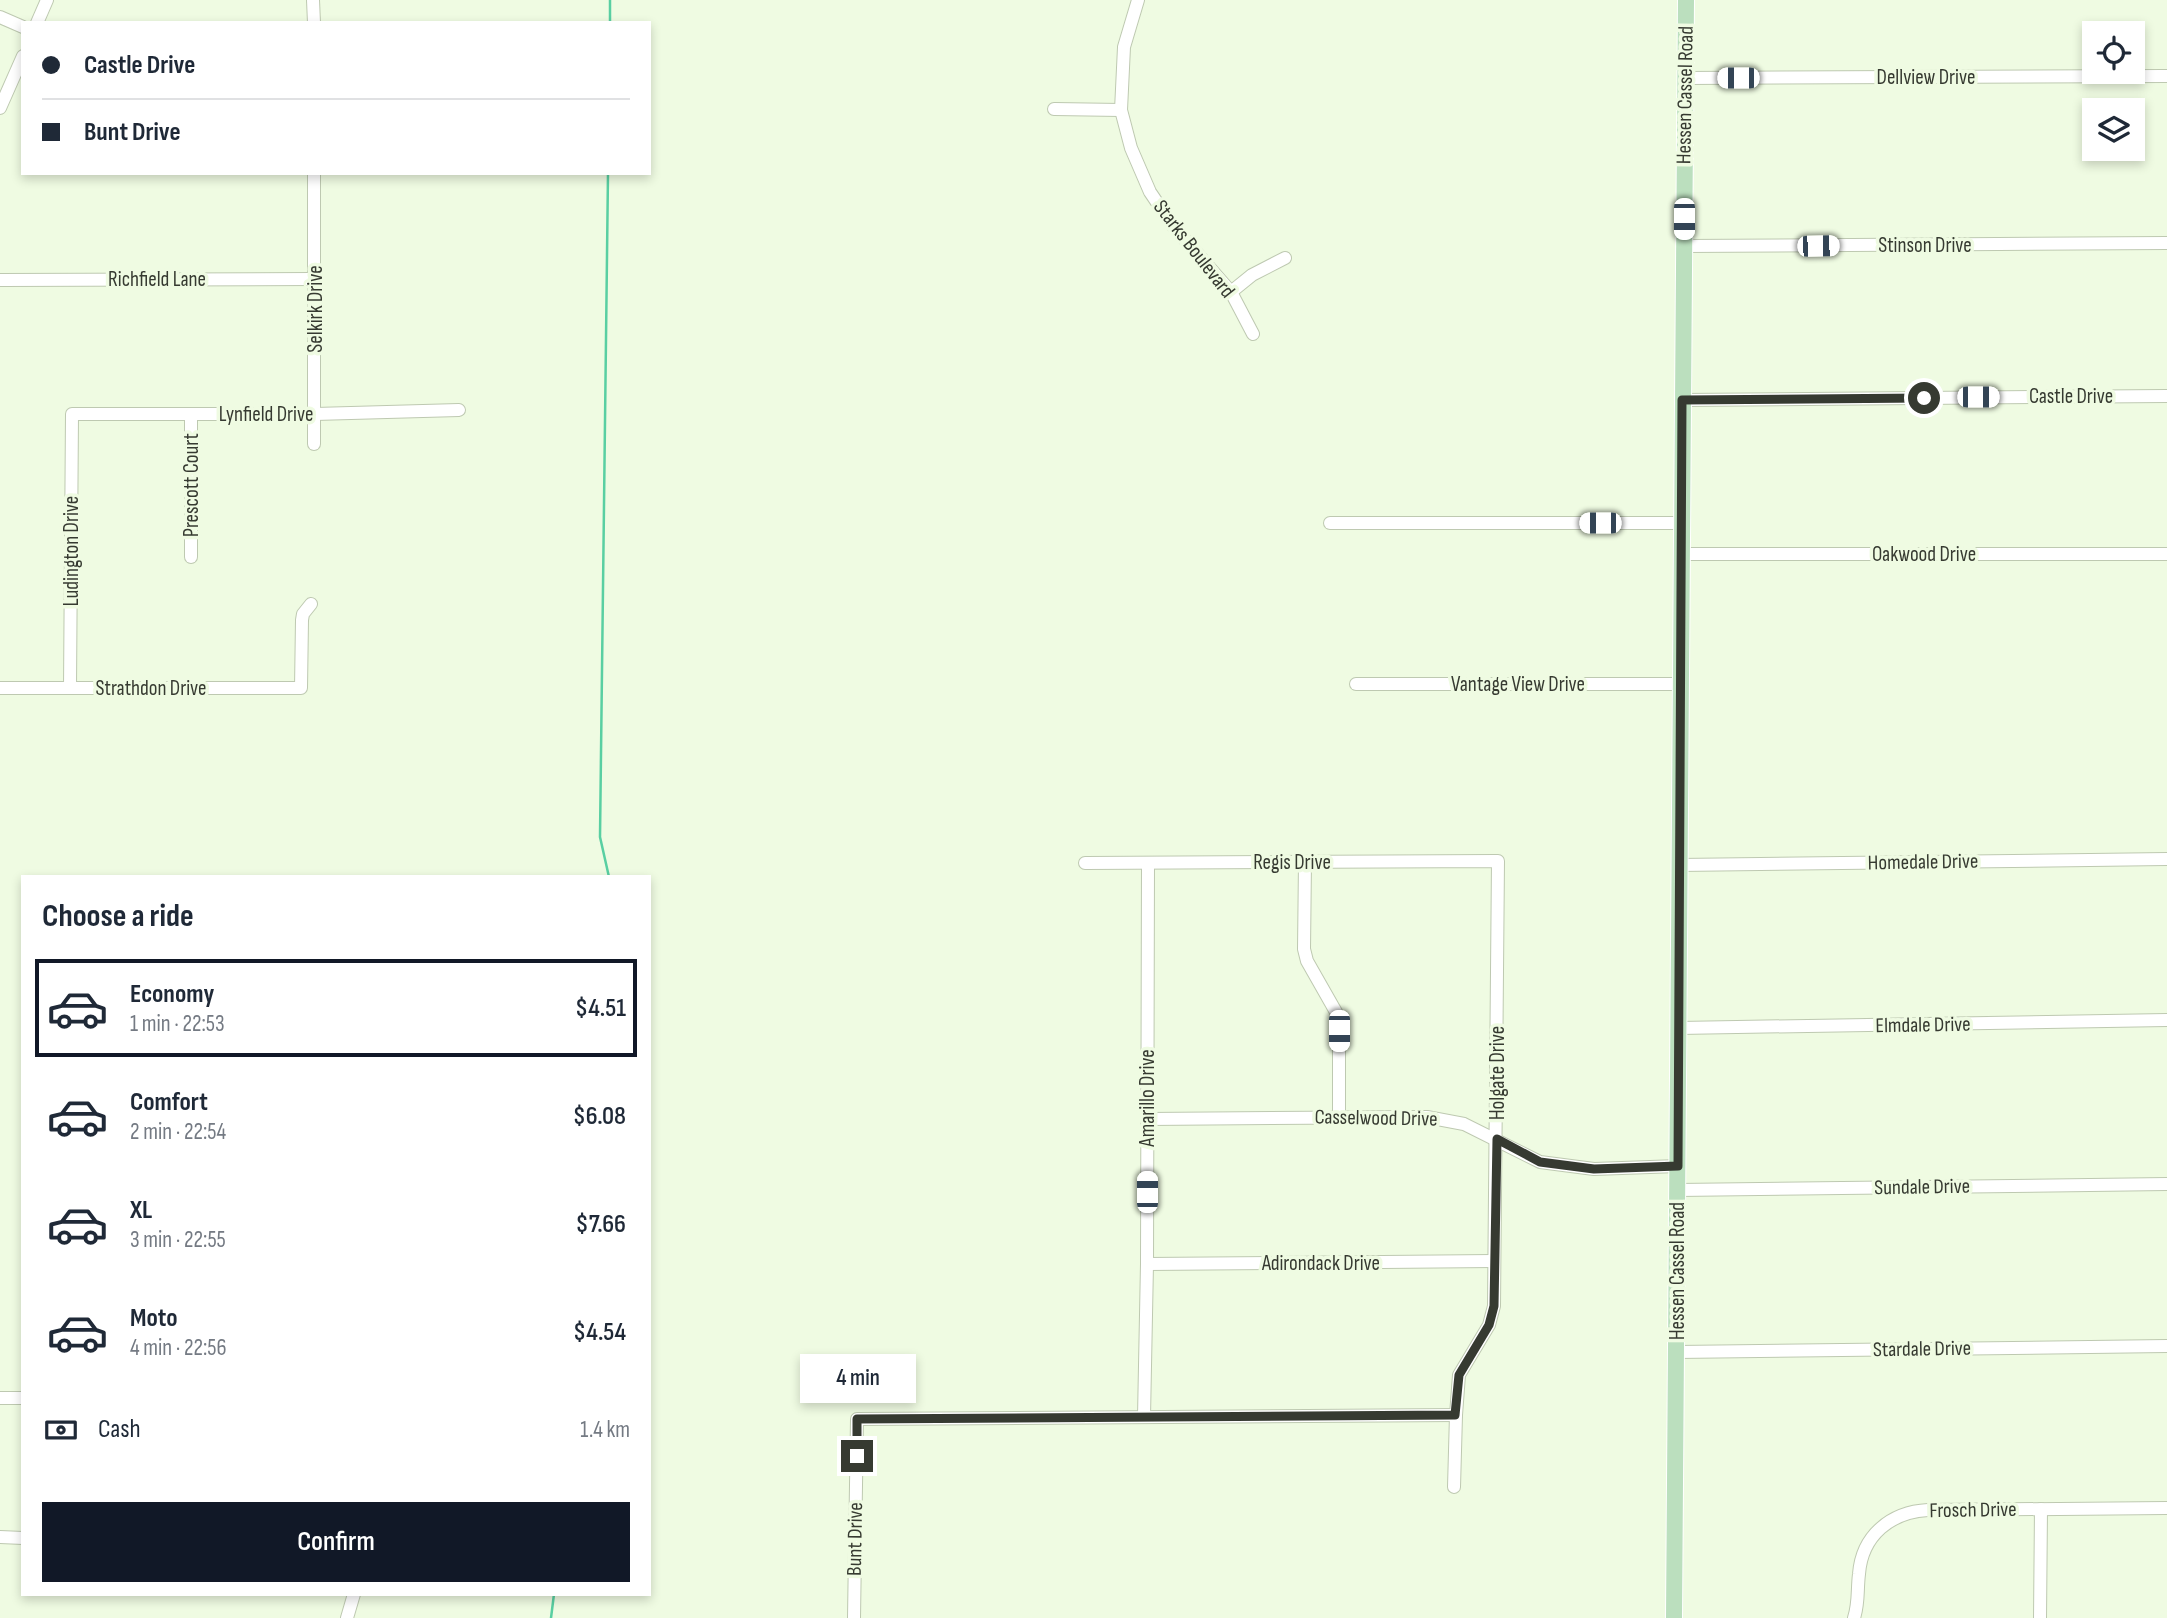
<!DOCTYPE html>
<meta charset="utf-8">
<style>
:root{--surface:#fff;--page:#f6f6f7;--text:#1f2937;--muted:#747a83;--line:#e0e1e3;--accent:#111827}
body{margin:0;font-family:"Sofia Sans Condensed",sans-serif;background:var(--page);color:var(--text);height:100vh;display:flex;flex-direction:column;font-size:26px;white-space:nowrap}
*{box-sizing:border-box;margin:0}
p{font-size:23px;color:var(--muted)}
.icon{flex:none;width:38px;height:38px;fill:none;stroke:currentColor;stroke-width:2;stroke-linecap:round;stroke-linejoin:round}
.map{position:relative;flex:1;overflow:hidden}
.details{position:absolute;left:21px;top:875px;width:630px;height:721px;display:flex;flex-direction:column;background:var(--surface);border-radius:0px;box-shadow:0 4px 10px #0003}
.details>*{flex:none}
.guide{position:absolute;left:21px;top:21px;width:630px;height:154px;border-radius:0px;box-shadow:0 4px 10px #0003;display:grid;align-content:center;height:154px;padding:0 21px;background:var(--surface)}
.buttons{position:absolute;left:2082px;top:21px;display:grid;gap:14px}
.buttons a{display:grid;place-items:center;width:63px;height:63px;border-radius:0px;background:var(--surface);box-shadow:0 4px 10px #0003;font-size:35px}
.end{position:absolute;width:32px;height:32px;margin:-16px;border:9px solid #363a31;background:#fff;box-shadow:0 0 0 4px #fff}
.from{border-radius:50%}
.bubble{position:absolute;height:49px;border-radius:0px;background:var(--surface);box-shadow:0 4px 10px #0003;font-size:23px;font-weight:600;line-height:49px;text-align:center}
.car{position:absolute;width:21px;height:42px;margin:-21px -10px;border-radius:9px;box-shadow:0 0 5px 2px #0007;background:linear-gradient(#fff 24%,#345 0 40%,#fff 0 76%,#345 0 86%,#fff 0)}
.guide b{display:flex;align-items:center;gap:24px;height:66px;font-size:26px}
.guide b+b{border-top:2px solid var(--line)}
.guide i{width:18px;height:18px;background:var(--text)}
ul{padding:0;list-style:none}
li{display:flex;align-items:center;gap:21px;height:98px;margin:0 14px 10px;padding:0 7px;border:4px solid transparent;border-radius:0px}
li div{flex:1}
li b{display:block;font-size:26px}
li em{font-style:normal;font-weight:600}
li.on{border-color:var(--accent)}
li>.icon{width:63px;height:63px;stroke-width:1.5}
h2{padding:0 21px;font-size:32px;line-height:84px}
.pay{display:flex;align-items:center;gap:18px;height:77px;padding:0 21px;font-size:26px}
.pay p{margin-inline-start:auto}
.button{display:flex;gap:14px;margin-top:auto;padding:14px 21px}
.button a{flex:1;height:80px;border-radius:0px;background:var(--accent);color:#fff;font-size:28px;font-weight:600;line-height:80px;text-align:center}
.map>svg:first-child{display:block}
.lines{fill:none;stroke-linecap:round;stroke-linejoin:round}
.stream{stroke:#59cfa2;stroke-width:2.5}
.minor-casing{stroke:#bec9b1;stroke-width:14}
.major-casing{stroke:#fff;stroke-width:18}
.minor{stroke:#fff;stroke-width:12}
.major{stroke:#bbdfbe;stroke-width:16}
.route{stroke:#363a31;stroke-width:9}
.labels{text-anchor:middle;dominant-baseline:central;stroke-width:7;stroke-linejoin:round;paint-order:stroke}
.street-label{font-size:21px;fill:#363a31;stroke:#effbe2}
</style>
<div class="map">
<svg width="2167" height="1618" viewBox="0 0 2167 1618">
<rect width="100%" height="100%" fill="#effbe2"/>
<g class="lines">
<g class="stream">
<path d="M610 23V0"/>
<path d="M608 173 600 837 609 877"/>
<path d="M551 1618 554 1594"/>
</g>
<g class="minor-casing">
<g id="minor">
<path d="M313 0 314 23"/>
<path d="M1138 0 1124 47 1121 110 1131 148 1150 192 1173 226 1231 292 1253 334"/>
<path d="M0 17 23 27"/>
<path d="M37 23 47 0"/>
<path d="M1685 78 2167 76"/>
<path d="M0 108 23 56"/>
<path d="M1054 109 1121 110"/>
<path d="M1684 246 2167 243"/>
<path d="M0 280 315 279"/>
<path d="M1231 292 1252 275 1285 258"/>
<path d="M1682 400 2167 396"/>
<path d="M191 414V557"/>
<path d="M314 444V173"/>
<path d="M1330 523H1681"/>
<path d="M1680 554H2167"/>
<path d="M1356 684H1680"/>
<path d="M0 688H301L302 620 303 614 311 604"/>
<path d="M70 688 72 414H315L459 410"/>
<path d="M1305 862 1304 949 1307 961 1336 1012 1339 1031V1117"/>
<path d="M1085 863 1498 861 1494 1306 1489 1325 1459 1375 1456 1415 1454 1487"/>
<path d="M1679 865 2167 859"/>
<path d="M1679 1028 2167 1020"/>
<path d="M1147 1119 1427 1117 1464 1124 1540 1162 1594 1169 1678 1166"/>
<path d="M1678 1190 2167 1184"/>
<path d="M1147 1264 1494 1261"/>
<path d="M1677 1352 2167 1346"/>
<path d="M0 1398H23"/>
<path d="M1144 1417 1147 1264 1148 863"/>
<path d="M0 1537 23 1538"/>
<path d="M347 1618 354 1594"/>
<path d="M854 1618 857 1419 1456 1415"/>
<path d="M1854 1618C1859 1603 1857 1590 1859 1574 1862 1535 1891 1512 1928 1510L2167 1508"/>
<path d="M2040 1618 2041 1509"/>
</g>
</g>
<g class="major-casing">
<path id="major" d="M1674 1618 1686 0"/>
</g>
<use href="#minor" class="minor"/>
<use href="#major" class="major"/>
</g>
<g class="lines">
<path class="route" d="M857 1456V1419L1455 1415 1459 1375 1489 1325 1494 1306 1497 1139 1540 1162 1594 1169 1678 1166 1682 400 1924 398"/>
</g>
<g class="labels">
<g class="street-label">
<text x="1926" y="77">Dellview Drive</text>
<text transform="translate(1685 95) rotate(-89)">Hessen Cassel Road</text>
<text x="1925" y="245">Stinson Drive</text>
<text transform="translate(1194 249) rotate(52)">Starks Boulevard</text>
<text x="157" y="279">Richfield Lane</text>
<text transform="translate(315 309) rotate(-90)">Selkirk Drive</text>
<text x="2071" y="396">Castle Drive</text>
<text x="266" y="414">Lynfield Drive</text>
<text transform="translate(191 485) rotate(-90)">Prescott Court</text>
<text transform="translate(71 551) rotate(-90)">Ludington Drive</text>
<text x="1924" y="554">Oakwood Drive</text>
<text x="1518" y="684">Vantage View Drive</text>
<text x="151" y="688">Strathdon Drive</text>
<text x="1292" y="862">Regis Drive</text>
<text transform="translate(1923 862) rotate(-1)">Homedale Drive</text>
<text transform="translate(1923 1025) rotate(-1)">Elmdale Drive</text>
<text transform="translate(1497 1073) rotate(-90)">Holgate Drive</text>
<text transform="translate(1147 1098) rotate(-90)">Amarillo Drive</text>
<text transform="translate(1376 1118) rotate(1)">Casselwood Drive</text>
<text transform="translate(1922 1187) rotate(-1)">Sundale Drive</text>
<text x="1321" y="1263">Adirondack Drive</text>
<text transform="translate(1677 1271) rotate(-90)">Hessen Cassel Road</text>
<text transform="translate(1922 1349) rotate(-1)">Stardale Drive</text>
<text transform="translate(1973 1510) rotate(-1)">Frosch Drive</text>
<text transform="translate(855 1539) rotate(-89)">Bunt Drive</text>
</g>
</g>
</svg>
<div class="buttons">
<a><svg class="icon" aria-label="locate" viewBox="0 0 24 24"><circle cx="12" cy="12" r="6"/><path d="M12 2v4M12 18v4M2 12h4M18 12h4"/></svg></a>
<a><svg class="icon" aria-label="layers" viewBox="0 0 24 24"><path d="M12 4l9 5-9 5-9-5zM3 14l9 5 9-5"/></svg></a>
</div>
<i class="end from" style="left:1924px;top:398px"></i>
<i class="end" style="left:857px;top:1456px"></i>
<div class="bubble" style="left:800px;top:1354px;width:116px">4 min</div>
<i class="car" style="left:1738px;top:78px;rotate:270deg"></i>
<i class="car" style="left:1684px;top:219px;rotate:180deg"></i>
<i class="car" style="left:1818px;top:246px;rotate:89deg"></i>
<i class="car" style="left:1978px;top:397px;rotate:90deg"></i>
<i class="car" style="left:1600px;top:523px;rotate:270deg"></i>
<i class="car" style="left:1339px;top:1031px;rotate:180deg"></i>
<i class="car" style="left:1147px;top:1192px;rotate:0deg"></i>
<div class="guide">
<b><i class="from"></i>Castle Drive</b>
<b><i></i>Bunt Drive</b>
</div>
<section class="details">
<h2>Choose a ride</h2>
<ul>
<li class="on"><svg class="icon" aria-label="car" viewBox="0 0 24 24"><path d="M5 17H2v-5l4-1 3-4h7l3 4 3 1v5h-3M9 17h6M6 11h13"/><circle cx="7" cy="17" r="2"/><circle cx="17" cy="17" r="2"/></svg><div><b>Economy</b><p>1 min · 22:53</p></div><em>$4.51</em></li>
<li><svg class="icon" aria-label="car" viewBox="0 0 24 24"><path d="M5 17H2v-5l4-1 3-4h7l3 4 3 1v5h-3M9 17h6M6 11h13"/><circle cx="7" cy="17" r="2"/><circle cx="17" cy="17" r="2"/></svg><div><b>Comfort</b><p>2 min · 22:54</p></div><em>$6.08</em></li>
<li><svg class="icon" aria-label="car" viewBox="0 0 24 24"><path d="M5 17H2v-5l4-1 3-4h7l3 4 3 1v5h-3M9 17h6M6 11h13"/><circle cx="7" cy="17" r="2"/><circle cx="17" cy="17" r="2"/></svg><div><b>XL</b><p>3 min · 22:55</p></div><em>$7.66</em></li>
<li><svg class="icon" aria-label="car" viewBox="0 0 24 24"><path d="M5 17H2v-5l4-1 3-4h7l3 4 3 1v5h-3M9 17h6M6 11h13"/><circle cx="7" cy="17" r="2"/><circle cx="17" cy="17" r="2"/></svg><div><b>Moto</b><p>4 min · 22:56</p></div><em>$4.54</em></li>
</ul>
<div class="pay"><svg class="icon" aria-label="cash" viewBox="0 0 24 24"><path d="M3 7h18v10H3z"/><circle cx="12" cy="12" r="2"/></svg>Cash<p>1.4 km</p></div>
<div class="button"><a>Confirm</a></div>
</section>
</div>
